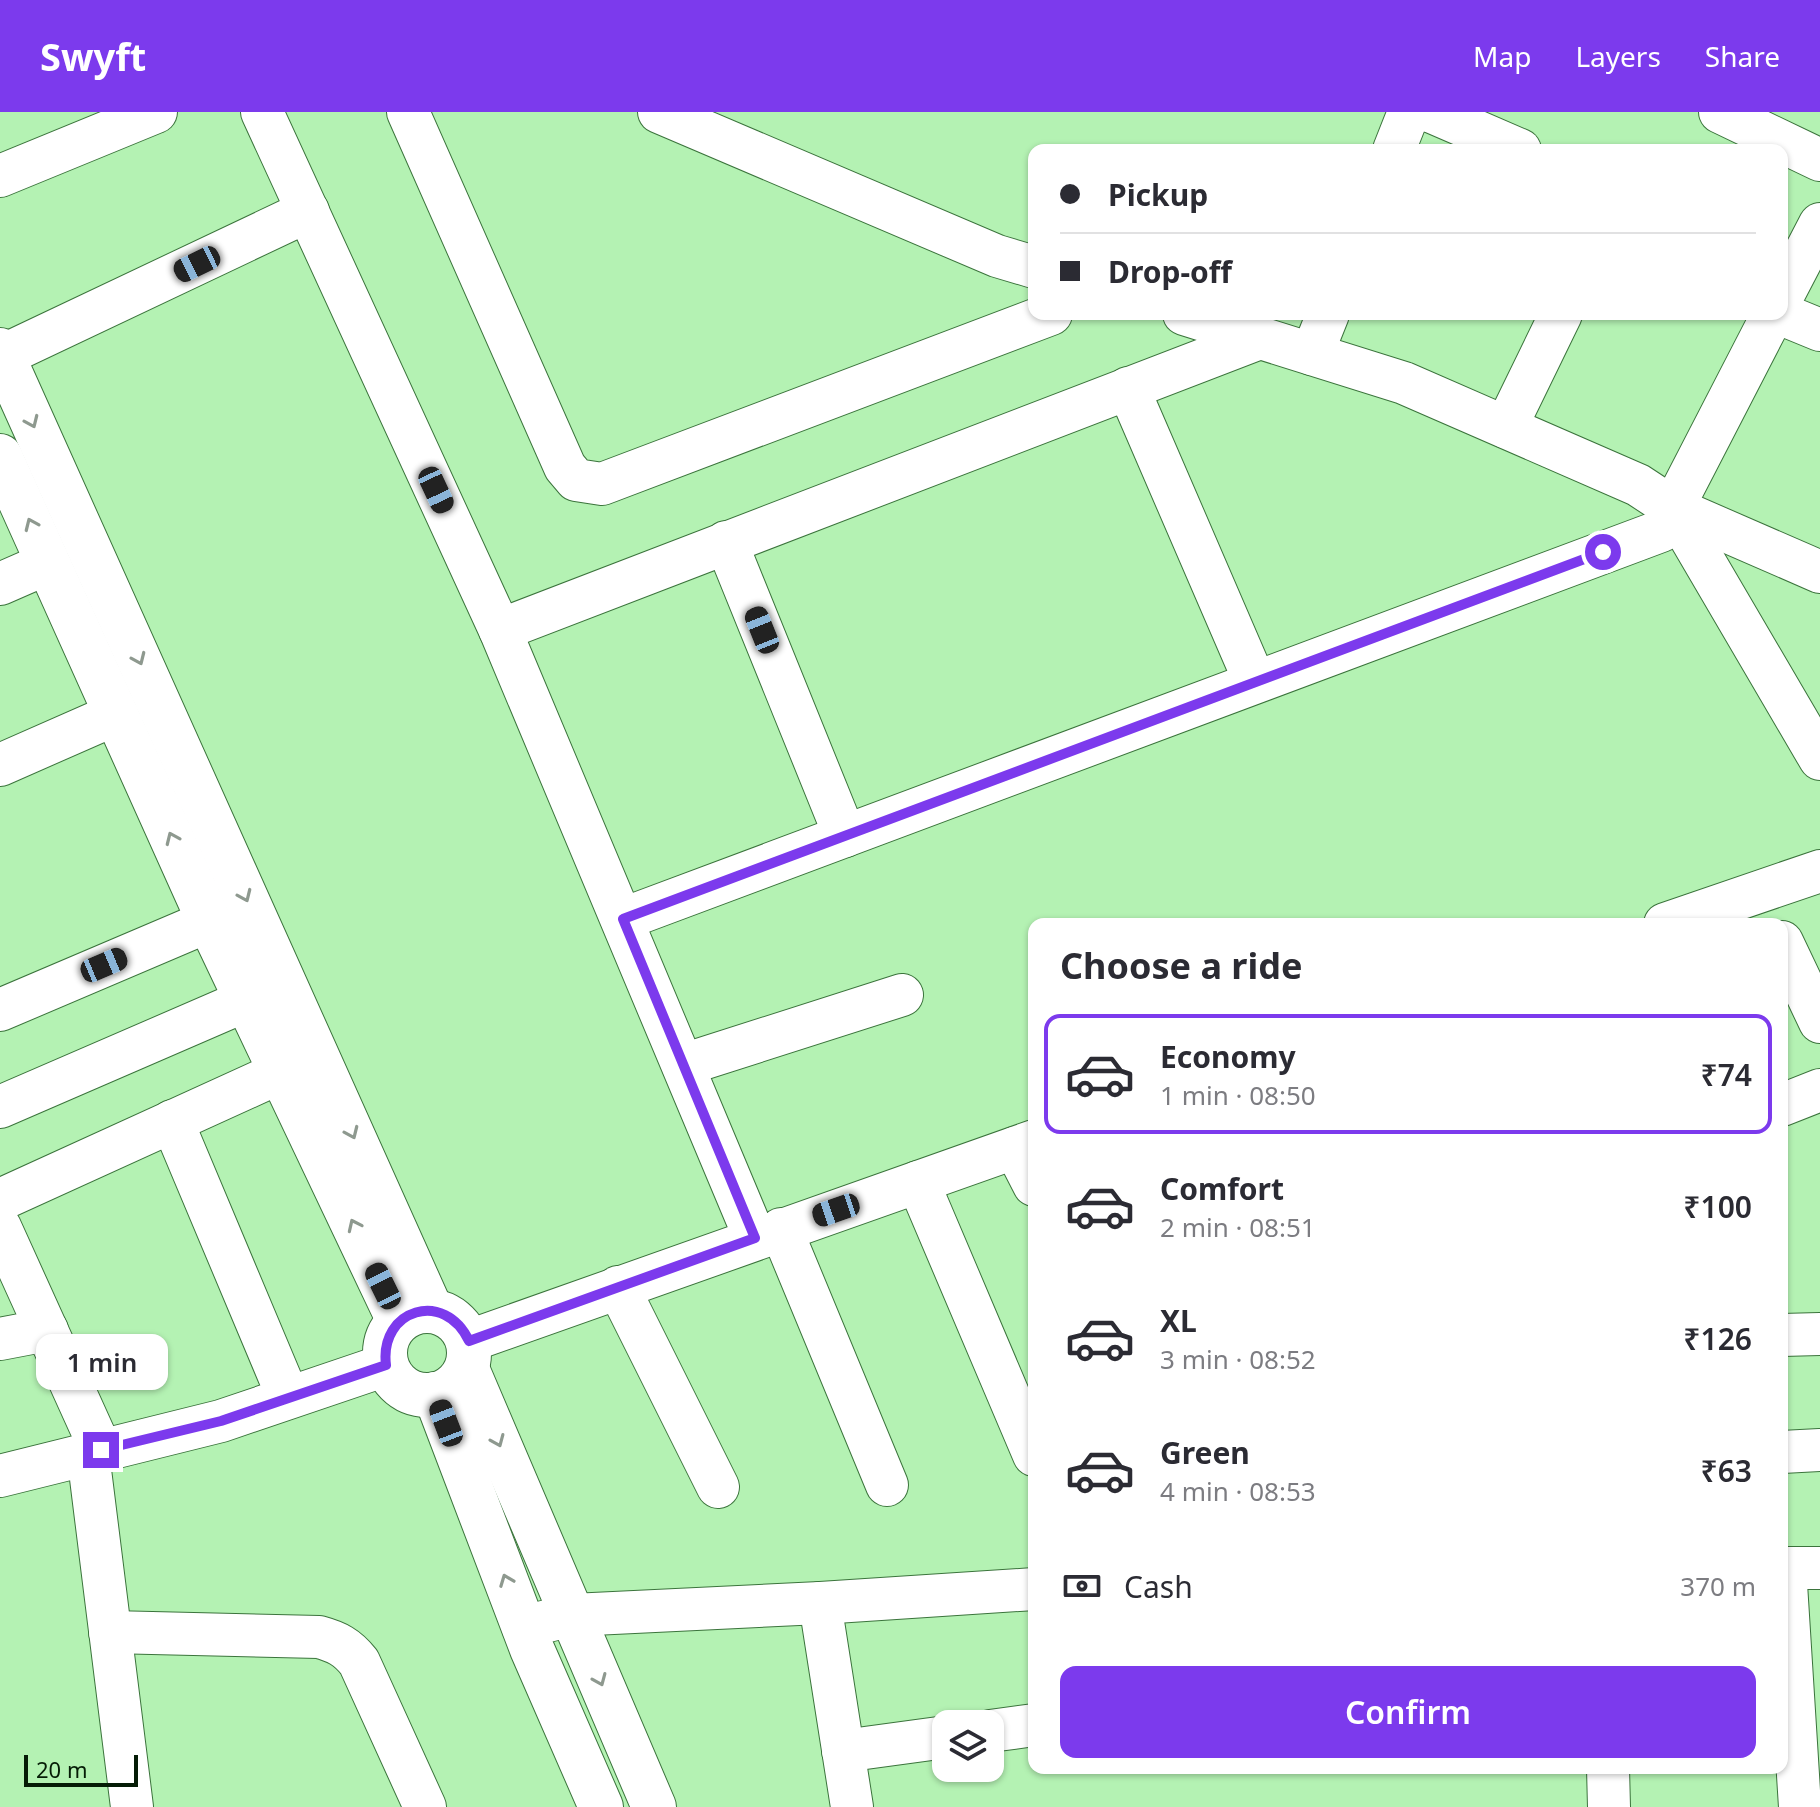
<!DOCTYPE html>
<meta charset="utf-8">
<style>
:root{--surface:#fff;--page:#f2f2f3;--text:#2b2b33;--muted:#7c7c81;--line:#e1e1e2;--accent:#7c3aed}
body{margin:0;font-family:"Noto Sans",sans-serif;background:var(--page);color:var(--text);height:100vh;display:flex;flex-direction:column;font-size:30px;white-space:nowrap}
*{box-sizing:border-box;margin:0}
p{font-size:26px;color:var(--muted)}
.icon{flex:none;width:44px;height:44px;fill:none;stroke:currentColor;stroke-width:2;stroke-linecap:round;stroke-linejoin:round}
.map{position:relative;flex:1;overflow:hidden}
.side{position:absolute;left:1028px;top:806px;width:760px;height:856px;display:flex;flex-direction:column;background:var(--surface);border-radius:16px;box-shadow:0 2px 6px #0004}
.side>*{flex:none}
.hud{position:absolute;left:1028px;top:32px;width:760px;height:176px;border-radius:16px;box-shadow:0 2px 6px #0004;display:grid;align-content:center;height:176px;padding:0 32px;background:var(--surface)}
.fabs{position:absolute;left:932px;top:1598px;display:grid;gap:16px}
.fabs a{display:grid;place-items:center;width:72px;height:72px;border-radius:16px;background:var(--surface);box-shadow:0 2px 6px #0004;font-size:40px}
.scale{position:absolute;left:24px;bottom:20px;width:114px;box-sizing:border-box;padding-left:8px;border:4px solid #051c06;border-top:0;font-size:22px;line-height:28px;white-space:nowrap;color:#051c06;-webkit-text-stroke:6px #b4f2b3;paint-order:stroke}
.end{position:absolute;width:36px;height:36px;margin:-18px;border:10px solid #7c3aed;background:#fff;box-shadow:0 0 0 4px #fff}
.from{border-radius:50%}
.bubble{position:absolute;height:56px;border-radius:16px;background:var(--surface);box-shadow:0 2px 6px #0004;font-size:26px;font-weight:600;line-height:56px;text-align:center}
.car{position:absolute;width:24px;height:48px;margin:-24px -12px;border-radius:10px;box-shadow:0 0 6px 2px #0007;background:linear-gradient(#222 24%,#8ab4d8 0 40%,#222 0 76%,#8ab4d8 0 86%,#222 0)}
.hud b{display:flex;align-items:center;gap:28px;height:76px;font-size:30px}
.hud b+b{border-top:2px solid var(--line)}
.hud i{width:20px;height:20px;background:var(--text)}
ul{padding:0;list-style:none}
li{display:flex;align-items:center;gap:24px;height:120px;margin:0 16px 12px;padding:0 16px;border:4px solid transparent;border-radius:16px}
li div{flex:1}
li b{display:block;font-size:30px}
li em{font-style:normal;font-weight:600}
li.on{border-color:var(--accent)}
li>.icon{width:72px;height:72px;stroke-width:1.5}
h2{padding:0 32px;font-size:36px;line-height:96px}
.pay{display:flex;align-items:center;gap:20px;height:88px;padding:0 32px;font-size:30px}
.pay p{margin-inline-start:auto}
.button{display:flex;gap:16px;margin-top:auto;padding:16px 32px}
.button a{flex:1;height:92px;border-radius:16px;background:var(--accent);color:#fff;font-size:32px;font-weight:600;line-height:92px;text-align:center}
header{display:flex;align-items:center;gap:48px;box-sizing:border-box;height:112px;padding:0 40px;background:var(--accent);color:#fff}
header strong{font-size:38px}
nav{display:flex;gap:44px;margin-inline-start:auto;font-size:28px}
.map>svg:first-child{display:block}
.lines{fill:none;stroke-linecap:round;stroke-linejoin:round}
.street-casing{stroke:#3b743c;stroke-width:44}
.secondary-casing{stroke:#3b743c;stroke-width:46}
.street{stroke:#fff;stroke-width:42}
.secondary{stroke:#fff;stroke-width:44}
.oneway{stroke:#8e998f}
.route{stroke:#7c3aed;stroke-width:10}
</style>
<header>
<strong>Swyft</strong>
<nav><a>Map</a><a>Layers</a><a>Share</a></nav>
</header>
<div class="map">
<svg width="1820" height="1695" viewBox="0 0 1820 1695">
<rect width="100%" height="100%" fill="#b4f2b3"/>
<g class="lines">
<g class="street-casing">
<g id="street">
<path d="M262 0 500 518 755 1126"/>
<path d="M408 0 565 355 576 368 602 372 1051 202"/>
<path d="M659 0 997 144 1034 155"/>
<path d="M1432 0 1520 38"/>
<path d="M1720 0 1820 48"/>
<path d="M1394 38 1409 0"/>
<path d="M0 64 156 0"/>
<path d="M1782 185 1820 112"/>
<path d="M1184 202 1404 271 1638 373 1673 396 1820 647"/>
<path d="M1781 202 1820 218"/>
<path d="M1312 242 1328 202"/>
<path d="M2 244 308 99"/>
<path d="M1128 276 1255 570"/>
<path d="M1506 315 1561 202"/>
<path d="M1673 396 1820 460"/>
<path d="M726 430 845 724"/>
<path d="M0 472 48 451"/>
<path d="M500 518 1260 226"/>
<path d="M0 653 116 602"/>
<path d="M623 807 1661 419 1773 202"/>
<path d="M1665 812 1820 759"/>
<path d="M1782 830 1820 910"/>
<path d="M0 898 209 809"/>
<path d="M683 953 902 883"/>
<path d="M1782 993 1820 978"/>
<path d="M0 995 247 888"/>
<path d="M172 1009 288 1285"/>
<path d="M1015 1036 1034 1073"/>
<path d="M918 1070 1034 1343"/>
<path d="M0 1088 281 960"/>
<path d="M0 1115 101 1338"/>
<path d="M781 1117 887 1373"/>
<path d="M618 1175 718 1375"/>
<path d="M1782 1223 1820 1222"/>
<path d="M0 1227 47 1218"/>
<path d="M469 1229 1034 1029"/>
<path d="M1782 1340 1820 1338"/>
<path d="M88 1342 132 1695"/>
<path d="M0 1364 221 1309 386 1253"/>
<path d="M820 1491 852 1695"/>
<path d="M523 1515 572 1503 820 1491 1034 1477"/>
<path d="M110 1520 319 1525C337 1530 347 1535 359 1550L425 1695"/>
<path d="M990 1619 1034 1613"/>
<path d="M843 1639 946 1625"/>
<path d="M1608 1656 1609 1695"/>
<path d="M1800 1695 1785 1456H1820"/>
</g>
</g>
<g class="secondary-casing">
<g id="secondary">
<path d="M0 238 431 1198"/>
<path d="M0 344 209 809 399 1209"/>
<circle cx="427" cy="1241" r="42"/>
<path d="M467 1257 654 1695"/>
<path d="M435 1282 532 1537 601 1695"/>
</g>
</g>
<use href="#street" class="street"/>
<use href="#secondary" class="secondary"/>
</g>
<defs><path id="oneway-chevron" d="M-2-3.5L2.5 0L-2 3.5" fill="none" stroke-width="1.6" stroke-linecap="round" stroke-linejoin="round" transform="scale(2)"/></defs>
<g class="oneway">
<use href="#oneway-chevron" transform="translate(32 310) rotate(66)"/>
<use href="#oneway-chevron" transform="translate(31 412) rotate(-114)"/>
<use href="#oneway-chevron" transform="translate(139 547) rotate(66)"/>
<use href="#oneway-chevron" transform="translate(172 726) rotate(-114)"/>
<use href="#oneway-chevron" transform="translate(245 784) rotate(66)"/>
<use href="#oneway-chevron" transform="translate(352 1021) rotate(66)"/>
<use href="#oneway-chevron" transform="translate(354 1113) rotate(-115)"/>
<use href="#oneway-chevron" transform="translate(498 1329) rotate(67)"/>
<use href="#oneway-chevron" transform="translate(506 1468) rotate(-111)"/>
<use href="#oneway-chevron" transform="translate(600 1568) rotate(67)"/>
</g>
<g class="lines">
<path class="route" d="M101 1338 221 1309 386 1253C379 1197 445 1177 469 1229L755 1126 623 807 1603 440"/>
</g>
</svg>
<div class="fabs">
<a><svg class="icon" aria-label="layers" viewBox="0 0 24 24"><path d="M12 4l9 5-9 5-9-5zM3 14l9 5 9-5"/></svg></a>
</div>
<div class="scale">20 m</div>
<i class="end from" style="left:1603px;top:440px"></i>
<i class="end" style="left:101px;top:1338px"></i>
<div class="bubble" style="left:36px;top:1222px;width:132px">1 min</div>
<i class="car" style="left:197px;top:152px;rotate:244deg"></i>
<i class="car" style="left:436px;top:378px;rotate:155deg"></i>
<i class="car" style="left:762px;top:518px;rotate:338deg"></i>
<i class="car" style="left:104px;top:853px;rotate:67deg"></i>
<i class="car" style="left:836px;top:1098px;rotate:251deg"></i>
<i class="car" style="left:383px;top:1174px;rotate:334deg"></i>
<i class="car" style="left:446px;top:1311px;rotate:339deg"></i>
<div class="hud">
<b><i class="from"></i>Pickup</b>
<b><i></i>Drop-off</b>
</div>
<section class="side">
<h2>Choose a ride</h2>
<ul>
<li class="on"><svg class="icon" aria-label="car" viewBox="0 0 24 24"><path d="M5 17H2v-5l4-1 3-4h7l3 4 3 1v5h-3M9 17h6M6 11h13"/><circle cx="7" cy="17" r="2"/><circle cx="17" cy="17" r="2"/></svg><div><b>Economy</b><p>1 min · 08:50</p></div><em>₹74</em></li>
<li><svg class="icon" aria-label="car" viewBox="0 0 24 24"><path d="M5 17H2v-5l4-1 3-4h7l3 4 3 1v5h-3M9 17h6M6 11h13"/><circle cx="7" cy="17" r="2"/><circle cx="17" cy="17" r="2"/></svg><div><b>Comfort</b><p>2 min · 08:51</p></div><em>₹100</em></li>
<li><svg class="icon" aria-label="car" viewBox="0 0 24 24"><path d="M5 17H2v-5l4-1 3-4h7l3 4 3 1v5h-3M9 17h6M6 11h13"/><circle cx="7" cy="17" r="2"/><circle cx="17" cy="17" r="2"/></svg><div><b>XL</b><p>3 min · 08:52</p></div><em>₹126</em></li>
<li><svg class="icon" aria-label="car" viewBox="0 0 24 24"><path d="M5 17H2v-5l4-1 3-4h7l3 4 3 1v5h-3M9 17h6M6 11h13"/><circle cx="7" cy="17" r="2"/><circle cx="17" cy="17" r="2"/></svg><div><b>Green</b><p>4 min · 08:53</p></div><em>₹63</em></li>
</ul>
<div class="pay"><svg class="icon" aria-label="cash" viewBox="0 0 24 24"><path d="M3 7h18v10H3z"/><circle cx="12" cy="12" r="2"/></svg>Cash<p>370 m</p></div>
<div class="button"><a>Confirm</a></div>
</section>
</div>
